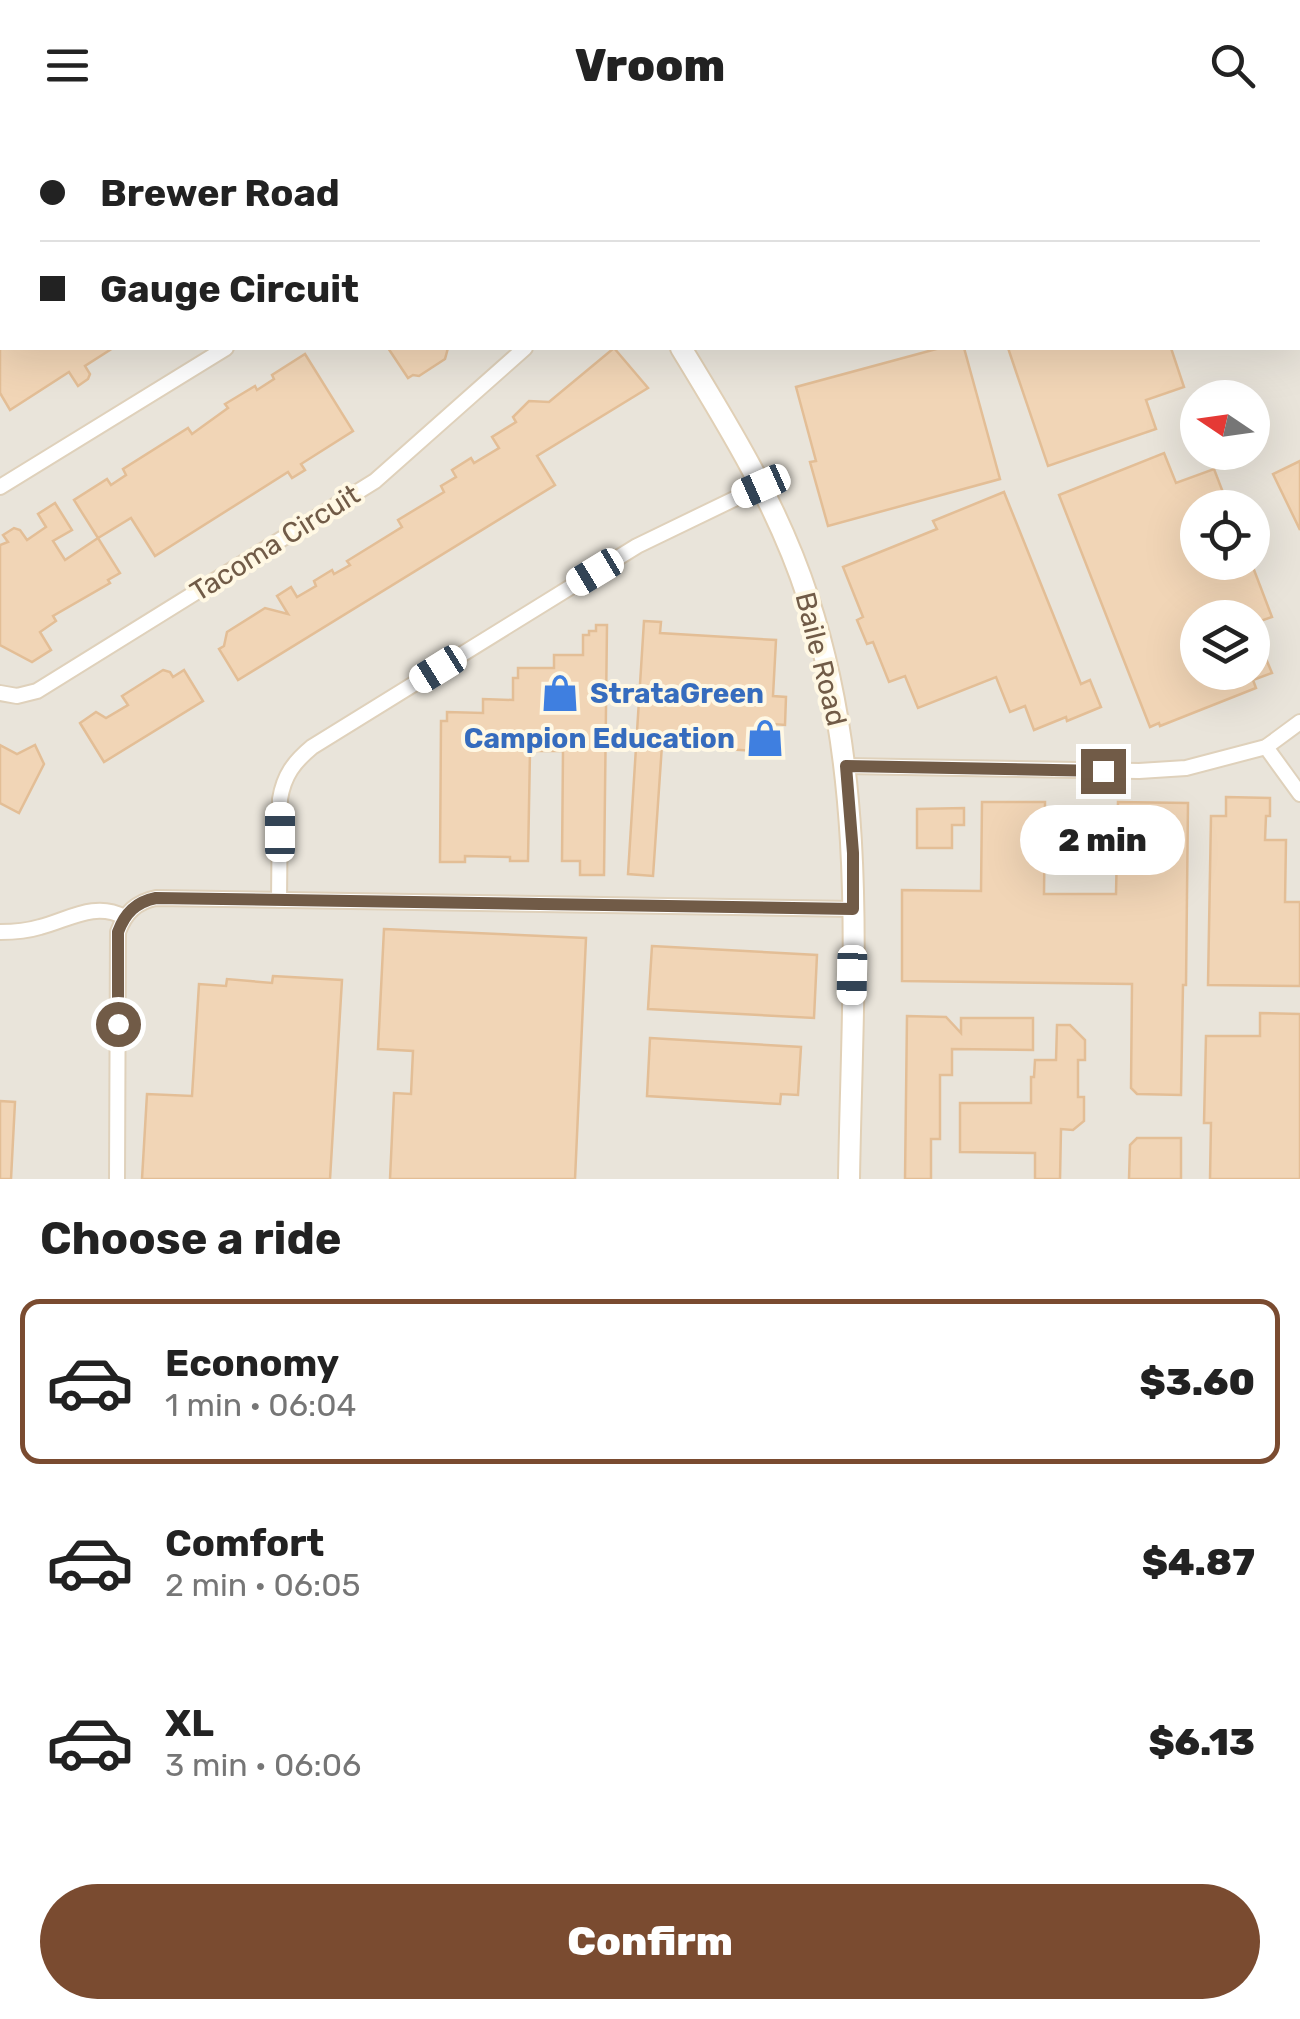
<!DOCTYPE html>
<meta charset="utf-8">
<style>
:root{--surface:#fff;--page:#f2f2f2;--text:#222;--muted:#767676;--line:#e0e0e0;--accent:#7a4b30}
body{margin:0;font-family:Rubik,sans-serif;background:var(--page);color:var(--text);height:100vh;display:flex;flex-direction:column;font-size:38px;white-space:nowrap}
*{box-sizing:border-box;margin:0}
p{font-size:32px;color:var(--muted)}
.icon{flex:none;width:55px;height:55px;fill:none;stroke:currentColor;stroke-width:2;stroke-linecap:round;stroke-linejoin:round}
.map{position:relative;height:1049px;overflow:hidden}
.side{display:flex;flex-direction:column;background:var(--surface);flex:1}
.side>*{flex:none}
.guide{position:absolute;left:0px;top:0px;width:1300px;height:220px;box-shadow:0 10px 40px #0002;display:grid;align-content:center;height:220px;padding:0 40px;background:var(--surface)}
.needle{width:65px;rotate:283deg}
.tools{position:absolute;left:1180px;top:250px;display:grid;gap:20px}
.tools a{display:grid;place-items:center;width:90px;height:90px;border-radius:50%;background:var(--surface);box-shadow:0 10px 40px #0002;font-size:50px}
.end{position:absolute;width:45px;height:45px;margin:-22px;border:12px solid #715b47;background:#fff;box-shadow:0 0 0 5px #fff}
.from{border-radius:50%}
.bubble{position:absolute;height:70px;border-radius:35px;background:var(--surface);box-shadow:0 10px 40px #0002;font-size:32px;font-weight:800;line-height:70px;text-align:center}
.car{position:absolute;width:30px;height:60px;margin:-30px -15px;border-radius:12px;box-shadow:0 0 8px 2px #0007;background:linear-gradient(#fff 24%,#345 0 40%,#fff 0 76%,#345 0 86%,#fff 0)}
.guide b{display:flex;align-items:center;gap:35px;height:95px;font-size:38px}
.guide b+b{border-top:2px solid var(--line)}
.guide i{width:25px;height:25px;background:var(--text)}
ul{padding:0;list-style:none}
li{display:flex;align-items:center;gap:30px;height:165px;margin:0 20px 15px;padding:0 20px;border:5px solid transparent;border-radius:20px}
li div{flex:1}
li b{display:block;font-size:38px}
li em{font-style:normal;font-weight:800}
li.active{border-color:var(--accent)}
li>.icon{width:90px;height:90px;stroke-width:1.5}
h2{padding:0 40px;font-size:45px;line-height:120px}
.primary-button{display:flex;gap:20px;margin-top:auto;padding:20px 40px}
.primary-button a{flex:1;height:115px;border-radius:60px;background:var(--accent);color:#fff;font-size:40px;font-weight:800;line-height:115px;text-align:center}
header{display:flex;justify-content:space-between;align-items:center;height:130px;padding:0 40px;background:var(--surface);font-size:45px;font-weight:800}
.map>svg:first-child{display:block}
.industrial{fill:#e9e4da;fill-rule:evenodd}
.building{fill:#f1d5b6;stroke:#e3be96;stroke-width:2.5}
.lines{fill:none;stroke-linecap:round;stroke-linejoin:round}
.street-casing{stroke:#dfd1bb;stroke-width:18}
.secondary-casing{stroke:#e1d0b6;stroke-width:24}
.street{stroke:#fff;stroke-width:14}
.secondary{stroke:#fff;stroke-width:20}
.route{stroke:#715b47;stroke-width:12}
.labels{text-anchor:middle;dominant-baseline:central;stroke-width:8;stroke-linejoin:round;paint-order:stroke}
.street-label{font-size:28px;fill:#715b47;stroke:#fff8e4}
.shop-label{font-size:28px;font-weight:bold;fill:#366cbe;stroke:#fff8e4;text-anchor:start}
</style>
<header><svg class="icon" aria-label="menu" viewBox="0 0 24 24"><path d="M4 6h16M4 12h16M4 18h16"/></svg>Vroom<svg class="icon" aria-label="search" viewBox="0 0 24 24"><circle cx="10" cy="10" r="6"/><path d="M15 15l6 6"/></svg></header>
<div class="map">
<svg width="1300" height="1049" viewBox="0 0 1300 1049">
<rect width="100%" height="100%" fill="#fcf4de"/>
<path class="industrial" d="M0 0H1300V1049H0ZM2 2H1298V218H2ZM1198 268H1252V322H1198ZM1198 378H1252V432H1198ZM1198 488H1252V542H1198Z"/>
<g class="building">
<path d="M0 218H113L85 236 90 244 88 249 78 256 69 242 10 280 0 263Z"/>
<path d="M388 218H448L445 229 419 246 413 245 408 248Z"/>
<path d="M614 218 648 258 537 326 555 355 238 550 219 519 224 516 227 502 265 478 288 484 277 466 291 457 297 467 316 456 314 451 332 440 334 444 350 435 347 431 402 397 398 390 444 362 441 356 456 347 452 340 471 328 474 333 499 318 492 307 516 292 513 287 529 271 549 272Z"/>
<path d="M940 218H964L1000 349 828 396 810 332 816 331 796 257Z"/>
<path d="M1008 218H1171L1184 257 1146 270 1156 299 1048 336Z"/>
<path d="M305 224 353 301 301 334 305 340 292 348 288 342 155 426 131 388 98 408 74 370 107 349 111 355 126 345 123 339 188 298 192 304 228 278 225 274 255 256 257 260 274 249 272 245Z"/>
<path d="M1164 323 1176 353 1214 339 1229 378H1198V432H1251L1272 487 1252 494V488H1198V542H1252L1253 498 1272 543 1253 550 1256 558 1160 596 1159 593 1150 597 1059 365Z"/>
<path d="M1300 331V400L1273 344Z"/>
<path d="M1004 362 1081 554 1090 550 1101 577 1067 591 1066 587 1034 600 1025 576 1010 582 996 547 918 578 905 546 889 552 873 512 867 514 857 490 863 487 843 437 937 399 933 391Z"/>
<path d="M55 373 72 400 53 411 65 430 98 408 120 443 108 450 110 453 53 486 56 491 40 502 51 520 32 532 0 515V415L8 412 3 405 14 398 20 400 27 410 46 397 38 384Z"/>
<path d="M644 491 661 492 660 503 776 510 773 566 786 567 785 595 774 594 772 622 662 615 653 746 628 744Z"/>
<path d="M596 495H607L604 745H580V731H562L563 621H530L528 731H510V727L465 726V732H440L441 591H447V582L483 583V569L513 570V548H518V538H554V525H583V505H589V501H596Z"/>
<path d="M163 540 170 542 173 547 184 540 203 571 104 632 80 593 96 582 106 588 128 575 122 566Z"/>
<path d="M0 615 17 624 35 615 44 634 19 683 0 673Z"/>
<path d="M1226 667 1270 668V686H1266L1265 710H1286L1285 772H1300V856L1208 855 1211 686H1226Z"/>
<path d="M982 672H1045L1044 764H1116L1118 672 1188 673 1186 855H1183L1181 965 1137 964 1131 958 1132 854 902 851V760L981 761Z"/>
<path d="M964 678V695H952V718H917V679Z"/>
<path d="M384 799 586 808 575 1049H390L394 963 411 964 413 921 378 919Z"/>
<path d="M652 816 817 825 814 888 648 879Z"/>
<path d="M273 846 342 850 330 1049H142L147 964 192 966 199 854 226 856 227 849 272 853Z"/>
<path d="M1260 883 1300 884V1049H1210L1211 993H1204L1206 906H1260Z"/>
<path d="M907 886 946 887 961 903V888H1033V920L952 919V945H940V1009H931V1049H905Z"/>
<path d="M1057 895H1070L1085 910V930H1078V967H1084V991L1073 1000 1061 999 1060 1049H1035V1023L960 1022V973H1031V947H1034L1035 930H1056Z"/>
<path d="M650 908 801 917 798 965 781 964 780 974 647 966Z"/>
<path d="M0 971 15 972 11 1049H0Z"/>
<path d="M1137 1008H1181V1049H1129L1130 1015Z"/>
</g>
<g class="lines">
<g class="street-casing">
<g id="street">
<path d="M148 0 149 2"/>
<path d="M1298 37H1300"/>
<path d="M0 357 226 218"/>
<path d="M0 563 17 566 37 561 375 351 525 218"/>
<path d="M1266 617 1300 664"/>
<path d="M846 636 1139 641 1186 638 1266 617 1300 592"/>
<path d="M279 770 280 669C284 645 294 632 312 617L637 416 761 356"/>
<path d="M0 802C13 802 27 801 40 797 68 790 95 771 124 787"/>
<path d="M117 1049 118 802C125 783 136 772 156 768L853 779"/>
</g>
</g>
<g class="secondary-casing">
<g id="secondary">
<path d="M547 0 548 2"/>
<path d="M681 218C730 298 779 378 808 468 870 656 852 855 849 1049"/>
</g>
</g>
<use href="#street" class="street"/>
<use href="#secondary" class="secondary"/>
</g>
<g class="lines">
<path class="route" d="M118 894V802C125 783 136 772 156 768L853 779V723L846 636 1103 641"/>
</g>
<defs>
<g id="shop-bare" transform="scale(3)"><path d="M-5-2.5h2.3a2.7 3.5 0 0 1 5.4 0H5L5.5 6h-11ZM-1.5-2.5h3a1.5 2.3 0 0 0-3 0Z" fill="#3f7fe0" stroke="#fff8e4" stroke-width="2.5" paint-order="stroke"/></g>
</defs>
<g fill-rule="evenodd">
<use href="#shop-bare" x="560" y="563"/>
<use href="#shop-bare" x="765" y="608"/>
</g>
<g class="labels">
<g class="street-label">
<text transform="translate(275 413) rotate(-32)">Tacoma Circuit</text>
<text transform="translate(821 529) rotate(76)">Baile Road</text>
</g>
<g class="shop-label">
<text x="590" y="563">StrataGreen</text>
<text x="735" y="608" text-anchor="end">Campion Education</text>
</g>
</g>
</svg>
<div class="tools">
<a><svg class="needle" viewBox="-14 -14 28 28"><path d="M0-13l5 13h-10z" fill="#e53935"/><path d="M0 13l5-13h-10z" fill="#767676"/></svg></a>
<a><svg class="icon" aria-label="locate" viewBox="0 0 24 24"><circle cx="12" cy="12" r="6"/><path d="M12 2v4M12 18v4M2 12h4M18 12h4"/></svg></a>
<a><svg class="icon" aria-label="layers" viewBox="0 0 24 24"><path d="M12 4l9 5-9 5-9-5zM3 14l9 5 9-5"/></svg></a>
</div>
<i class="end from" style="left:118px;top:894px"></i>
<i class="end" style="left:1103px;top:641px"></i>
<div class="bubble" style="left:1020px;top:675px;width:165px">2 min</div>
<i class="car" style="left:761px;top:356px;rotate:246deg"></i>
<i class="car" style="left:595px;top:442px;rotate:239deg"></i>
<i class="car" style="left:438px;top:539px;rotate:238deg"></i>
<i class="car" style="left:280px;top:702px;rotate:0deg"></i>
<i class="car" style="left:852px;top:845px;rotate:181deg"></i>
<div class="guide">
<b><i class="from"></i>Brewer Road</b>
<b><i></i>Gauge Circuit</b>
</div>
</div>
<section class="side">
<h2>Choose a ride</h2>
<ul>
<li class="active"><svg class="icon" aria-label="car" viewBox="0 0 24 24"><path d="M5 17H2v-5l4-1 3-4h7l3 4 3 1v5h-3M9 17h6M6 11h13"/><circle cx="7" cy="17" r="2"/><circle cx="17" cy="17" r="2"/></svg><div><b>Economy</b><p>1 min · 06:04</p></div><em>$3.60</em></li>
<li><svg class="icon" aria-label="car" viewBox="0 0 24 24"><path d="M5 17H2v-5l4-1 3-4h7l3 4 3 1v5h-3M9 17h6M6 11h13"/><circle cx="7" cy="17" r="2"/><circle cx="17" cy="17" r="2"/></svg><div><b>Comfort</b><p>2 min · 06:05</p></div><em>$4.87</em></li>
<li><svg class="icon" aria-label="car" viewBox="0 0 24 24"><path d="M5 17H2v-5l4-1 3-4h7l3 4 3 1v5h-3M9 17h6M6 11h13"/><circle cx="7" cy="17" r="2"/><circle cx="17" cy="17" r="2"/></svg><div><b>XL</b><p>3 min · 06:06</p></div><em>$6.13</em></li>
</ul>
<div class="primary-button"><a>Confirm</a></div>
</section>
